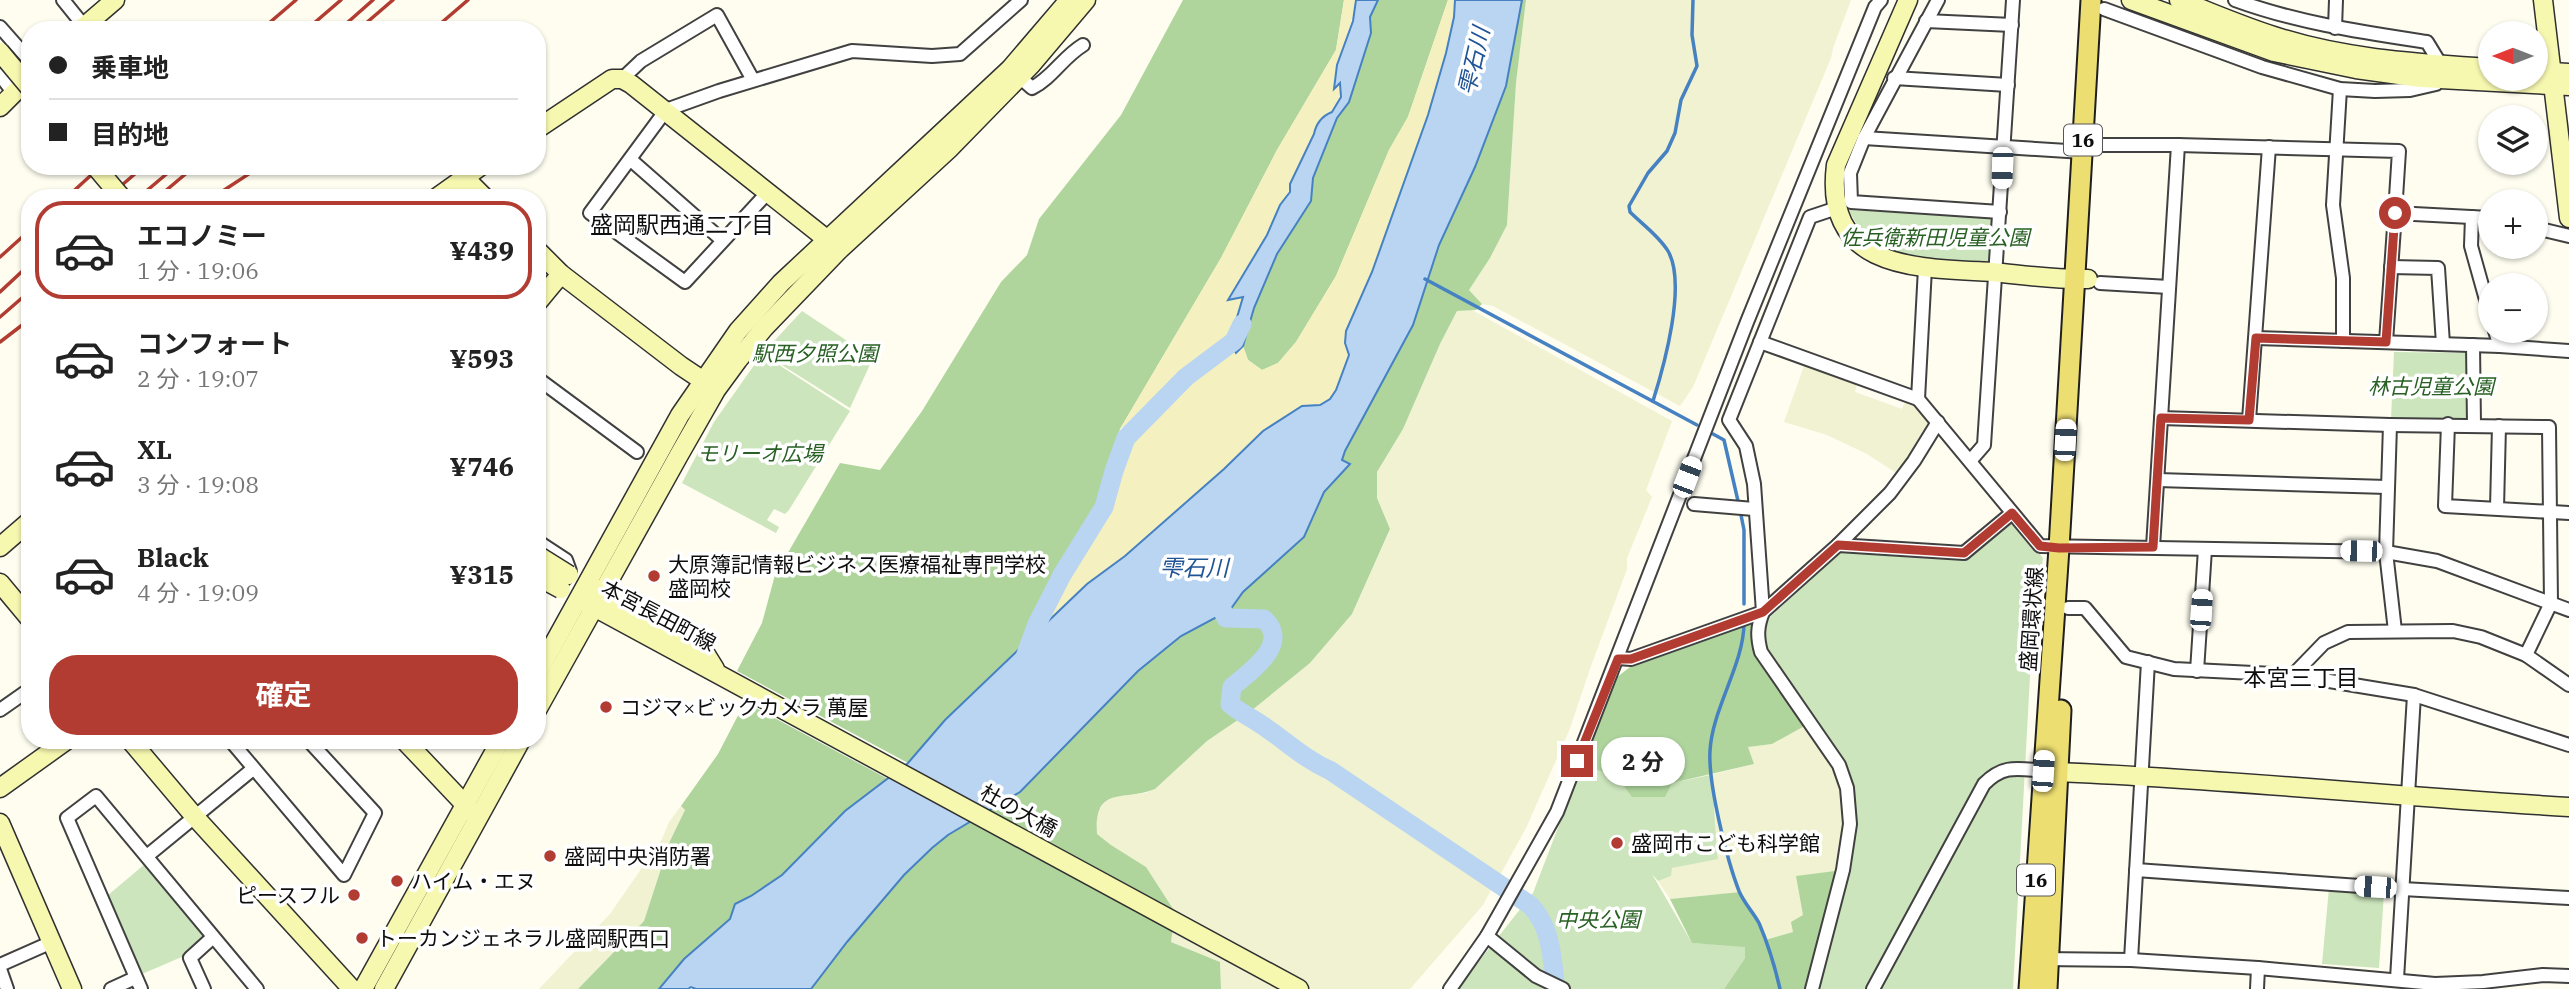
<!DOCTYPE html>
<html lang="ja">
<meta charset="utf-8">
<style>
:root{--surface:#fff;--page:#f2f2f2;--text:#222;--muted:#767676;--line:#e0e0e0;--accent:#b23c31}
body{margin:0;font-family:"IBM Plex Serif","Noto Sans JP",serif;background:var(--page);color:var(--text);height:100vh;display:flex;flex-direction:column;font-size:26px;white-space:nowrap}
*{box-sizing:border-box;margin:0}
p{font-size:23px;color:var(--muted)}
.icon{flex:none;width:38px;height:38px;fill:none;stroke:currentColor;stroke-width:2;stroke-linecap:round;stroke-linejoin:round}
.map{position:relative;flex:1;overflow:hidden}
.details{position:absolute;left:21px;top:189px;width:525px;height:560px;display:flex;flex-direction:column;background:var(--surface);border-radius:28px;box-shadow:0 2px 5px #0004}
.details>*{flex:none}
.guide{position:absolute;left:21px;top:21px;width:525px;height:154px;border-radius:28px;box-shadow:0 2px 5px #0004;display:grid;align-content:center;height:154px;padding:0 28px;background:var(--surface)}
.needle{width:46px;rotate:270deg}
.controls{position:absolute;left:2478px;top:21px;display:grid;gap:14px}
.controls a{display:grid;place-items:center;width:70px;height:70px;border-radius:50%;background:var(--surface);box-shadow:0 2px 5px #0004;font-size:35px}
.end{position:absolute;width:32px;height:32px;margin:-16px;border:9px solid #b23c31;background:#fff;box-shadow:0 0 0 4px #fff}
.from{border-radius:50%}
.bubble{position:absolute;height:49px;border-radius:24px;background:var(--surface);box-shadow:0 2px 5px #0004;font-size:23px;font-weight:700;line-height:49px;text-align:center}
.car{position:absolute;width:21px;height:42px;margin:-21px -10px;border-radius:9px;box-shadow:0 0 5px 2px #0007;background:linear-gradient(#fff 24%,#345 0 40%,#fff 0 76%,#345 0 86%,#fff 0)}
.guide b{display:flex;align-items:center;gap:24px;height:66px;font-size:26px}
.guide b+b{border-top:2px solid var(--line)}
.guide i{width:18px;height:18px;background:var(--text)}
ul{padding:12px 0 0;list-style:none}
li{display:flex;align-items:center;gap:21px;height:98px;margin:0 14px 10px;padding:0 14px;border:4px solid transparent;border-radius:28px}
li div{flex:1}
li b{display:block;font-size:26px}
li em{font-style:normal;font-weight:700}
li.selected{border-color:var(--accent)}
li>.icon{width:63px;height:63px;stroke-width:1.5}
.primary-button{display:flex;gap:14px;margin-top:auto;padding:14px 28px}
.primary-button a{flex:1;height:80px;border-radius:28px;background:var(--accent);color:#fff;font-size:28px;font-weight:700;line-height:80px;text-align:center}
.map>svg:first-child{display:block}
.farmland{fill:#f0f2d2}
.green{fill:#cce5bc}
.forest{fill:#afd59d}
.sand{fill:#f5f0c0}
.water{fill:#b9d5f1;stroke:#4681c2;stroke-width:2}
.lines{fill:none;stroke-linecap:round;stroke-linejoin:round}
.stream{stroke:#4681c2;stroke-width:3.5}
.river{stroke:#b9d5f1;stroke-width:19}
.street-casing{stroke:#414141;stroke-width:16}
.secondary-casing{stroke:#303030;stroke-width:21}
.primary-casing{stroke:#1f1f1f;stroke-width:23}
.street{stroke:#fff;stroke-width:12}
.secondary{stroke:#f7f8b0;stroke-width:18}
.primary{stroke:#edde71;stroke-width:19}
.rail{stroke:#b23c31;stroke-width:3.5}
.secondary-bridge-casing{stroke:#303030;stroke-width:21;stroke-linecap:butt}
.secondary-bridge{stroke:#f7f8b0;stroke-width:18}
.route{stroke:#b23c31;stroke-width:9}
.poi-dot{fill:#b23c31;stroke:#fff;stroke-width:2.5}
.labels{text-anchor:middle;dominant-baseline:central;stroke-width:7;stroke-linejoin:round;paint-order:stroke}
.shield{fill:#fff;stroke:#565656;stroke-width:2}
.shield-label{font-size:19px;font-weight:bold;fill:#0e0e0e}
.park-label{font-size:21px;font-style:italic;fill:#286023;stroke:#fff}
.poi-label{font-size:21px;fill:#0e0e0e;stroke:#fff;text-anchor:start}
.street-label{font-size:21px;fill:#0e0e0e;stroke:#fff}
.water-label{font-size:23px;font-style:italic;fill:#215495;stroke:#fff}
.neighbourhood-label{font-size:23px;fill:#0e0e0e;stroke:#fff}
</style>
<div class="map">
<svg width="2569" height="989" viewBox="0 0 2569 989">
<rect width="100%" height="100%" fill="#fefdf0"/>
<g class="farmland">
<path d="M1526 0H1851L1833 48 1831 58 1693 387 1680 406 1493 306 1482 304 1469 290 1490 258 1507 225 1516 83Z"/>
<path d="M1472 310 1672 421 1646 490 1652 497 1627 558V569L1591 666 1569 731 1526 828 1499 877 1383 799 1312 755 1305 765 1329 779 1492 888 1483 905 1410 989H1221L1220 962 1171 942 1146 867 1111 845 1097 834 1096 815 1105 801 1118 796 1146 793 1155 789 1207 741 1251 711 1310 663 1352 614 1390 530 1377 498V472L1403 429 1440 344 1457 311Z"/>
<path d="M1804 366 1857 384 1855 392 1902 409 1905 402 1914 405 1928 421 1929 425 1898 474 1867 454 1827 435 1784 422Z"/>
<path d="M1810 723 1847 788 1843 870 1803 915 1793 932 1765 940 1758 922 1740 892 1670 899 1658 881 1671 876 1672 868 1718 858 1715 834 1716 801 1710 775 1754 764 1747 747 1772 744Z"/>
<path d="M681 806 685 810 670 841 644 921 578 989H539L610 914 662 839 669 822Z"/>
</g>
<g class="green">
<path d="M1849 210 1989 217 1992 222 1991 260C1981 263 1968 261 1958 260 1914 259 1868 255 1849 210Z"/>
<path d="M802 311 873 358 850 408 763 353Z"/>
<path d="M2394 352 2471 353V421L2391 419Z"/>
<path d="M762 354 850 411 789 510 785 514 774 509 767 520 779 527 776 533 682 483 714 422Z"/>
<path d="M2009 522H2014L2043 558 2031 658 2013 989H1814L1843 870 1847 788 1761 652 1765 622 1839 552 1966 559Z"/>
<path d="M1582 765 1617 777 1672 783 1710 775C1716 803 1714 830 1718 859L1672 868 1671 876 1658 881 1652 874 1692 943 1745 946V958L1724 989H1457L1533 893Z"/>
<path d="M145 864 204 934 203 939 184 956 142 974 107 896Z"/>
<path d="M2329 888 2384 892 2379 968 2322 964Z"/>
</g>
<g class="forest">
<path d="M1183 0H1344L1336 50 1277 150 1221 258 1120 429 1095 511 1072 547 1029 639 945 719 908 763 737 671 762 623 775 575 840 463 880 470 922 411 1001 282 1027 255 1039 219 1121 115Z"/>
<path d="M1378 0H1448L1408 117 1389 150 1336 276 1296 342 1278 363 1262 370 1248 360 1243 346 1254 308 1277 254 1311 201 1313 178 1337 118 1349 102 1371 26 1370 17Z"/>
<path d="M1522 0H1526L1516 83 1507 225 1490 258 1469 290 1482 304 1476 310 1457 311 1440 344 1403 429 1377 472V498L1390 529 1352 614 1310 663 1251 711 1207 741 1155 789C1124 802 1094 784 1097 834L1111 845 1146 867 1175 912 1171 942 1220 962 1221 989H811L847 942 904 875 932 848 948 835 1020 792 1138 671 1181 636 1230 610 1243 592 1277 562 1313 519 1324 492 1349 464 1341 460 1345 451 1413 325 1439 245 1475 167 1506 86Z"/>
<path d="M1751 622 1757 637 1810 723 1772 744 1748 747 1754 764 1672 783 1665 797H1632L1617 777 1582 765 1616 678 1630 667Z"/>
<path d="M745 702 888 779 782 875 751 896 735 904 731 919 684 959 659 989H578L644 921 670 841 685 810 681 806 718 754Z"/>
<path d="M1843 870 1814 989H1724L1745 958V947L1692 943 1670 899 1740 892 1758 922 1765 940 1793 932 1791 922 1803 915 1796 876Z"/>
</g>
<path class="sand" d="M1344 0H1356C1353 23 1343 42 1338 64 1336 72 1338 79 1335 86L1340 83C1343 103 1330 114 1316 125L1314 134 1290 184C1290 194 1283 199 1279 208 1265 240 1246 269 1229 299L1243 297 1227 342 1233 348 1241 350 1243 346 1248 360 1262 370 1278 363 1296 342 1336 276 1389 150 1408 117 1448 0H1455L1454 17 1446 53 1428 115 1372 272 1346 331 1345 343 1349 355 1336 390 1330 399 1320 405 1302 406 1263 431 1224 469 1125 556 1087 584 1039 629 1066 577 1111 505 1115 482 1127 449 1137 432 1136 427 1128 424 1120 429 1221 258 1277 150 1336 50Z"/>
<g class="water">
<path d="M1356 0H1378L1370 17 1371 33 1349 102 1337 118 1313 178 1311 201 1277 254 1254 308 1243 346 1236 353 1227 339 1235 324 1243 297 1228 300 1267 235 1280 205 1290 192V184L1314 134C1316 124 1322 116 1332 112L1341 97 1340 83 1334 89 1337 65 1353 21Z"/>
<path d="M1455 0H1522L1506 86 1475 167 1439 245 1413 325 1345 451 1342 460 1350 464 1324 492 1304 537 1243 592 1230 610 1181 636 1138 671 1020 792 948 835 932 848 904 875 847 942 811 989H696L691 987 688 989H659L684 959 730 919 735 904 751 896 782 875 845 811 908 763 945 720 1087 584 1125 556 1224 469 1263 431 1302 406 1320 405 1330 399 1336 390 1349 355 1345 343 1346 331 1372 272 1428 115 1446 53 1454 17Z"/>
</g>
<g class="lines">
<g class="stream">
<path d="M1425 279 1697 425"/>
<path d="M1653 401C1664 366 1687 284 1668 251 1659 236 1642 224 1630 212L1629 206 1648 173 1667 151 1675 133 1681 100 1697 66 1692 35 1693 0"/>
<path d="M1713 434 1724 440 1738 501"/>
<path d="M1741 515 1744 530V604"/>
<path d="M1744 623C1744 664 1712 709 1710 751 1708 784 1727 860 1739 891 1744 903 1753 912 1759 923 1768 944 1775 967 1780 989"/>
</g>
<g class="river">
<path d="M1214 592 1226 618 1264 619C1291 644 1251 671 1232 687L1230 704C1240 713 1251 717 1262 725 1286 741 1304 759 1331 771L1530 905C1552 927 1552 960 1556 989"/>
<path d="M1025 657 1037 624 1062 575 1104 507 1114 471 1126 438 1186 377 1234 341 1242 324"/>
</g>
<g class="street-casing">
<g id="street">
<path d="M63 0 84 26"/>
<path d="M1938 0 1864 138 1850 173 1851 202 2000 212"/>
<path d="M2235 0C2298 23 2361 32 2427 42L2441 65"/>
<path d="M2104 9 2262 67 2340 89 2375 91 2410 90 2436 84"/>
<path d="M1926 21 2012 25"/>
<path d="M0 27 30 61"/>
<path d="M2335 28 2336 0"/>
<path d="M1015 73 1032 88C1052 78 1063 57 1083 45"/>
<path d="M0 75 15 95"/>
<path d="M1894 78 2008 85"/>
<path d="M622 79 641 61 717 15 753 80"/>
<path d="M2340 89 2333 205 2343 278V341"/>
<path d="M1864 138 2083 152"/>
<path d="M2096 145H2178L2153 547"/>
<path d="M2178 145 2399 151 2395 213 2490 218"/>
<path d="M631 160 722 240"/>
<path d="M769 191 685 282 590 213 666 110 719 91 852 51 932 56 960 54 1021 0"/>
<path d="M2472 217 2471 246 2490 314"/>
<path d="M2536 228 2569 236"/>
<path d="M2391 267 2438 268 2443 344"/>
<path d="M1925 268 1918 399 2040 546 2386 552 2437 561 2569 610"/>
<path d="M2100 283 2169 287"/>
<path d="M2495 331 2500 346"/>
<path d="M2256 338 2500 346 2569 351"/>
<path d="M1760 342 1918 399"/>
<path d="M2386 342 2395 213"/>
<path d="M2473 345 2474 425"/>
<path d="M537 378 637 452"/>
<path d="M2161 418 2390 425 2549 427 2551 603 2526 655"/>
<path d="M2249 420 2269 147"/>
<path d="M2448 424 2445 506 2569 513"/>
<path d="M2390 425 2386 552 2395 631"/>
<path d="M1971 460 1984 445 2013 0"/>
<path d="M2158 480 2387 487"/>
<path d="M1694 504 1754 509"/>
<path d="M2497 508 2499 426"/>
<path d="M537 541 566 560 570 571 565 579"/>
<path d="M1838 545 1964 553 2012 513"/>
<path d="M2068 608H2085L2126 657 2174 669 2293 675 2414 695 2569 745"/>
<path d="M1618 658 1631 659 1763 612 1838 545 1890 493 1914 461 1938 422"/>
<path d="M2197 671 2205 549"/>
<path d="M2293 675 2324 643 2348 632 2453 631 2481 637 2526 655 2569 685"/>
<path d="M0 710 30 689"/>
<path d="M230 740 344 875 375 813 308 740"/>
<path d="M147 856 253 769"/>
<path d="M2136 870 2402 889 2569 898"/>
<path d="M1487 936 1536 976 1563 989"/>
<path d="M2042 959 2131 960 2258 968 2435 984 2483 982 2543 975 2569 976"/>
<path d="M2131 960 2148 662"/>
<path d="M0 965 52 942"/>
<path d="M0 969 7 989"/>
<path d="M2397 979 2414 695"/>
<path d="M111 989 135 978"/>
<path d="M141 989 67 818 96 796 257 989"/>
<path d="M204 989 190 958 212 938"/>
<path d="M1450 989 1487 936 1557 812 1747 322 1875 7 1881 0"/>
<path d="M1812 989 1843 870 1850 824 1847 788 1839 765 1761 652C1757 637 1757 627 1763 612L1754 484 1746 446 1729 420 1810 217 1837 208"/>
<path d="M1873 989 1984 784C2006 762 2021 770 2049 771"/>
<path d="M2257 989 2258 968"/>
</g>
</g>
<g class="secondary-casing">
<g id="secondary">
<path d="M1908 0 1836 165C1823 270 1916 268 1992 272 2024 275 2056 280 2088 279"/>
<path d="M2131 0 2274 52 2356 69 2421 78 2569 86"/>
<path d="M2179 0C2210 12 2242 26 2274 36 2344 59 2417 63 2490 68"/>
<path d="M2543 0 2569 218"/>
<path d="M80 30 115 0"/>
<path d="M2536 71 2569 73"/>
<path d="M0 107 30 77"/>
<path d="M537 129 612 79H622L631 84 834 245"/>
<path d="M464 177 485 198"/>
<path d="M436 198 481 166"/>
<path d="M537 250 561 274 681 366 711 386"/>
<path d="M537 303 561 274"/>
<path d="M0 547 30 521"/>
<path d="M0 583 30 619"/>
<path d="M592 587 657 621 702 648 715 669"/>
<path d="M585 602 1299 989"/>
<path d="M537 674 680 415 738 331 781 283 1010 69 1069 0"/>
<path d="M537 710 679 455 716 390 738 360 764 328 839 250 950 148 1031 65 1086 0"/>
<path d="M130 740 195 817 352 989"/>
<path d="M404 740 473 813"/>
<path d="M2057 772C2228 779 2398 797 2569 807"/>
<path d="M0 788 67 740"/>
<path d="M0 823 72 989"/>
<path d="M363 989 501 740"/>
<path d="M384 989 521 740"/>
</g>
</g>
<g class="primary-casing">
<g id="primary">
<path d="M2029 989 2059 548 2091 0"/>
<path d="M2047 989 2061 710"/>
</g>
</g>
<use href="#street" class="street"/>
<use href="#secondary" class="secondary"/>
<use href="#primary" class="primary"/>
<g class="rail">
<path d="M261 30 296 0"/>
<path d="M306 30 341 0"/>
<path d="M339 30 373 0"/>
<path d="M358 30 393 0"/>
<path d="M433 30 468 0"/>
<path d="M66 198 101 166"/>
<path d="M107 198 144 166"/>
<path d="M138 198 176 166"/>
<path d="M157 198 195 166"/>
<path d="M212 198 261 166"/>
<path d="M0 257 30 230"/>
<path d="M0 292 30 264"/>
<path d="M0 317 30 291"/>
<path d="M0 342 30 319"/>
</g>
<g class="secondary-bridge-casing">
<g id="secondary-bridge">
<path d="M0 52 30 88"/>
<path d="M95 166 122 198"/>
<path d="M537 555 569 575"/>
<path d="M537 576 561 589"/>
</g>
</g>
<use href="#secondary-bridge" class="secondary-bridge"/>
</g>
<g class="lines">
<path class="route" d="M1577 761 1618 659H1631L1763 612 1838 545 1964 553 2012 513 2040 546 2059 548 2153 547 2161 418 2249 420 2256 338 2386 342 2395 213"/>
</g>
<g class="poi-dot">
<circle cx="654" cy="576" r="7"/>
<circle cx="606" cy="707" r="7"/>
<circle cx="1617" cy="843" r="7"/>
<circle cx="550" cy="856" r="7"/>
<circle cx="397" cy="881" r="7"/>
<circle cx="354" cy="895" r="7"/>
<circle cx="362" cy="938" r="7"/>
</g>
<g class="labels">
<g class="shield">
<rect x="2064" y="124.5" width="38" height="31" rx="5"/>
<rect x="2017" y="864.5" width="38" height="31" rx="5"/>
</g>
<g class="shield-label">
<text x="2083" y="140">16</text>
<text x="2036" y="880">16</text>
</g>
<g class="park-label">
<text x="1935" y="237">佐兵衛新田児童公園</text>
<text x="815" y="353">駅西夕照公園</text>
<text x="2431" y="386">林古児童公園</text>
<text x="760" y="453">モリーオ広場</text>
<text x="1598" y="919">中央公園</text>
</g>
<g class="poi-label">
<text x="668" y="564">大原簿記情報ビジネス医療福祉専門学校<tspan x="668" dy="24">盛岡校</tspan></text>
<text x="620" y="707">コジマ×ビックカメラ 萬屋</text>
<text x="1631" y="843">盛岡市こども科学館</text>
<text x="564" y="856">盛岡中央消防署</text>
<text x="411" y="881">ハイム・エヌ</text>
<text x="340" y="895" text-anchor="end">ピースフル</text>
<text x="376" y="938">トーカンジェネラル盛岡駅西口</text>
</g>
<g class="street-label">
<text transform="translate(659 615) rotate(28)">本宮長田町線</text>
<text transform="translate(2031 619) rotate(-86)">盛岡環状線</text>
<text transform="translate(1019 810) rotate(29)">杜の大橋</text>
</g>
<g class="water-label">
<text transform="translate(1473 61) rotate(-77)">雫石川</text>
<text x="1194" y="567">雫石川</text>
</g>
<g class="neighbourhood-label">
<text x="682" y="224">盛岡駅西通二丁目</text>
<text x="2301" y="677">本宮三丁目</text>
</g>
</g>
</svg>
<div class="controls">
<a><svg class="needle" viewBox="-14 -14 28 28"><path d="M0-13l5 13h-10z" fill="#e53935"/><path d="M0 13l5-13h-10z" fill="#767676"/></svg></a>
<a><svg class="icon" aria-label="layers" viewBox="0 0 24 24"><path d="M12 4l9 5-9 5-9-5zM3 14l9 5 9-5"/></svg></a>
<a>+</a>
<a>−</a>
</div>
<i class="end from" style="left:2395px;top:213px"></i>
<i class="end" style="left:1577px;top:761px"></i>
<div class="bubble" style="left:1601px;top:737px;width:84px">2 分</div>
<i class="car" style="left:2002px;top:168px;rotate:182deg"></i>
<i class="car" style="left:2065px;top:440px;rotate:3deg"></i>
<i class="car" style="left:1687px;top:477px;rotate:21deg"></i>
<i class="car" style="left:2361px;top:551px;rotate:271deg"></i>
<i class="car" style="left:2201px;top:610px;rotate:4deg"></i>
<i class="car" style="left:2043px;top:771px;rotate:4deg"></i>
<i class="car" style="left:2375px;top:887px;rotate:274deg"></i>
<div class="guide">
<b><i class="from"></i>乗車地</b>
<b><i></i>目的地</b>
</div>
<section class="details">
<ul>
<li class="selected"><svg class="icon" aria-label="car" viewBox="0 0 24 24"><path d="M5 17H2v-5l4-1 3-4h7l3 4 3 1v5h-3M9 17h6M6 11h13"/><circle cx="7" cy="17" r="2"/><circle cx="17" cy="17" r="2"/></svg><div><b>エコノミー</b><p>1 分 · 19:06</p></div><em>¥439</em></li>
<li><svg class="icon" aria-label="car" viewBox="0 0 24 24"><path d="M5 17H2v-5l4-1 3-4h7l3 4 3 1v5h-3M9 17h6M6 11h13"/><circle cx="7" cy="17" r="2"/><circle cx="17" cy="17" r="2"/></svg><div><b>コンフォート</b><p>2 分 · 19:07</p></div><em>¥593</em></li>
<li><svg class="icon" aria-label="car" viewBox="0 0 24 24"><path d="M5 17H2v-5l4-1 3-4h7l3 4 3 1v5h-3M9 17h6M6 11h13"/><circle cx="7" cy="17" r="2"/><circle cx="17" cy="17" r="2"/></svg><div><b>XL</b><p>3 分 · 19:08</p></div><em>¥746</em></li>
<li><svg class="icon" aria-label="car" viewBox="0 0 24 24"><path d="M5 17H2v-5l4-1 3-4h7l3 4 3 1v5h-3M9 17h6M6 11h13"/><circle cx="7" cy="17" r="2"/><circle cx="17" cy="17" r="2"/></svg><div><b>Black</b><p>4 分 · 19:09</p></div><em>¥315</em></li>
</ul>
<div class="primary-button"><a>確定</a></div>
</section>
</div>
